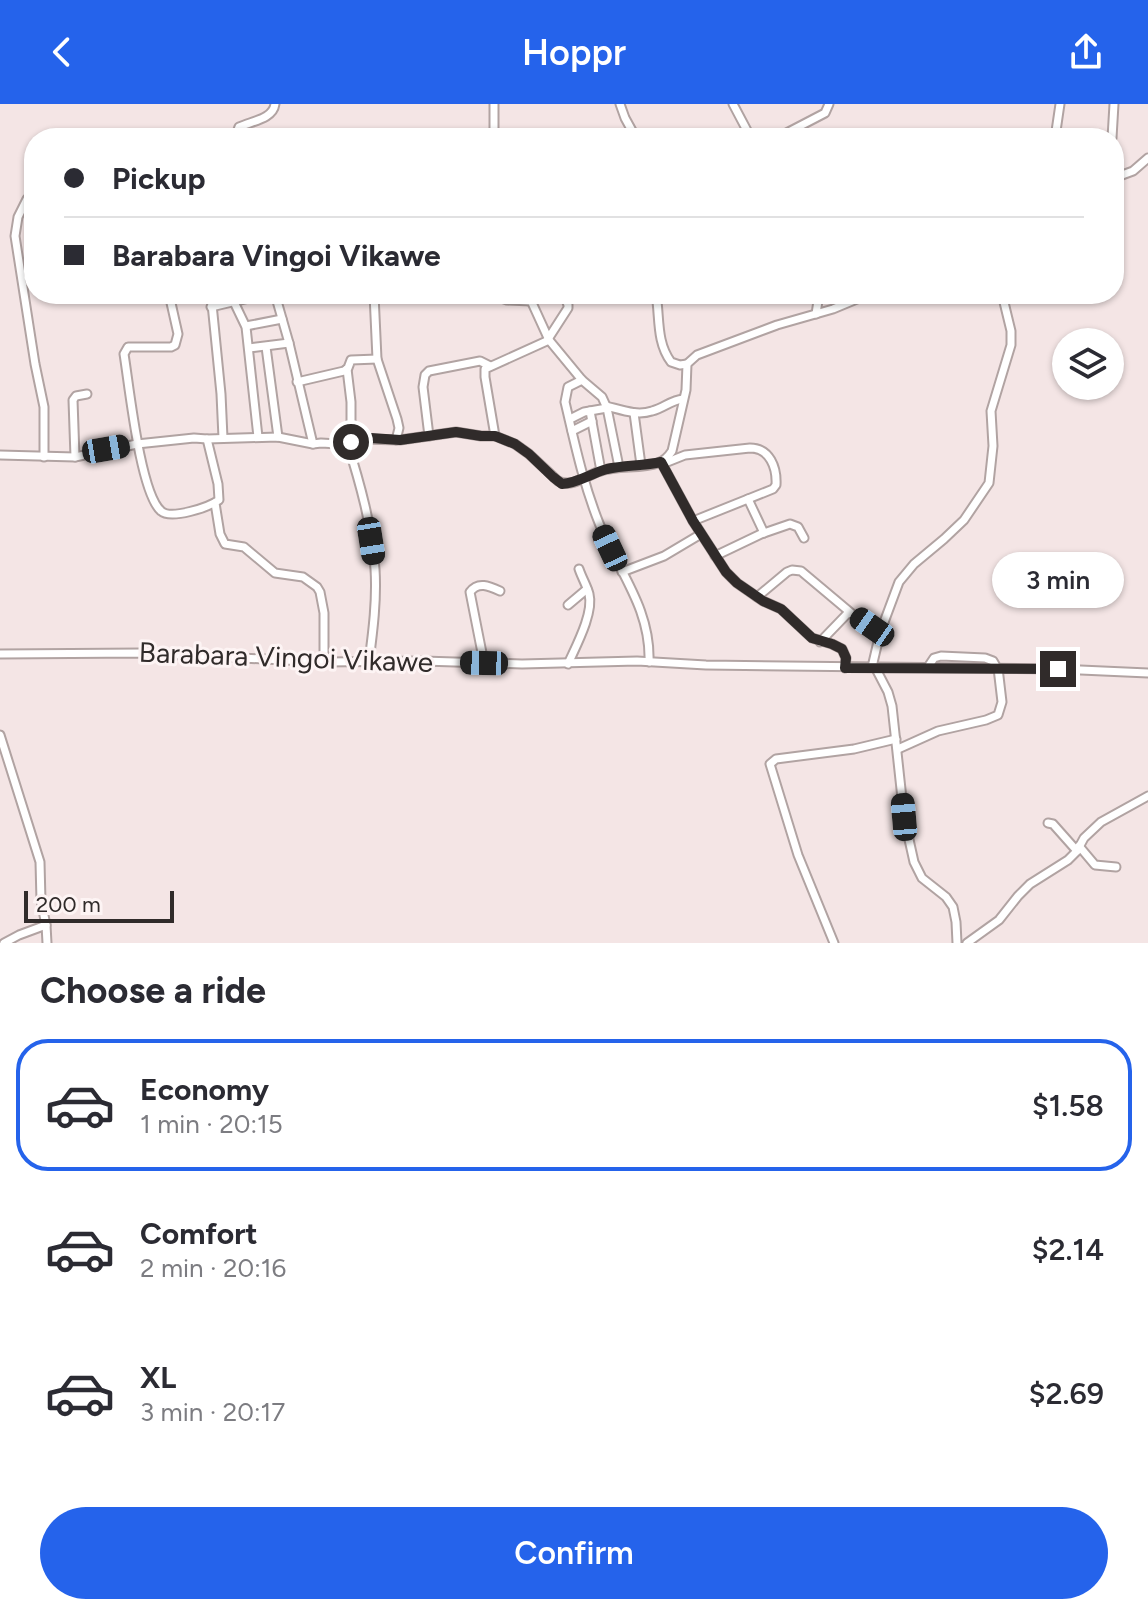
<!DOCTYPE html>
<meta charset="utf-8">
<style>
:root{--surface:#fff;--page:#f2f2f3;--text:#2b2b33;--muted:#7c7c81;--line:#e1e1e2;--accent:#2563eb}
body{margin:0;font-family:Figtree,sans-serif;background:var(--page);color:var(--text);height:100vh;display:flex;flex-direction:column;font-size:30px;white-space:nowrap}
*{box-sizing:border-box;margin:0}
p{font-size:26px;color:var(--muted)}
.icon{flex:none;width:44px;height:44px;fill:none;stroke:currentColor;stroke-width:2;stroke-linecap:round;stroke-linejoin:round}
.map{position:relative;height:839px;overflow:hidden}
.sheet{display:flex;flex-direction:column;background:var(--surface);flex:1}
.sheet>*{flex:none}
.top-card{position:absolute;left:24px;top:24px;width:1100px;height:176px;border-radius:32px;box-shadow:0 2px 6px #0004;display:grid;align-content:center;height:176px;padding:0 40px;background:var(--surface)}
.fabs{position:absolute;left:1052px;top:224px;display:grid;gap:16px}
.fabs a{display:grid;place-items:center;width:72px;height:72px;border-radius:50%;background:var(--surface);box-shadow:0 2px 6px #0004;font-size:40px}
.scale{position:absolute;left:24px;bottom:20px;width:150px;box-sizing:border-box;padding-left:8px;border:4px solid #302b2a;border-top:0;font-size:22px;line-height:28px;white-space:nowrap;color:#302b2a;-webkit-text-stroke:6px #fdf4f4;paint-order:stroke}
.end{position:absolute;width:36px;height:36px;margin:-18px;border:10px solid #302b2a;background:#fff;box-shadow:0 0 0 4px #fff}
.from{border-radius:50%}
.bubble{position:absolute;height:56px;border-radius:28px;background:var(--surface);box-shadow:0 2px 6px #0004;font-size:26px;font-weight:600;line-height:56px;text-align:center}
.car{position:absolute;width:24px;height:48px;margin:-24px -12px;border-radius:10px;box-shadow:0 0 6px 2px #0007;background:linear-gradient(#222 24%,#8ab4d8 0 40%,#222 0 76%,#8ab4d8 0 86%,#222 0)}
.top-card b{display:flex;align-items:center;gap:28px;height:76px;font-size:30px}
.top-card b+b{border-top:2px solid var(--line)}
.top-card i{width:20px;height:20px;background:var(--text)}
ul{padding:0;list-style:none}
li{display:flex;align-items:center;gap:24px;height:132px;margin:0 16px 12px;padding:0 24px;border:4px solid transparent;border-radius:32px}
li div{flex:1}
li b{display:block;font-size:30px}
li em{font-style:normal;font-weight:600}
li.current{border-color:var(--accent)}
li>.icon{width:72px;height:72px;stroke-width:1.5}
h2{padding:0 40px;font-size:36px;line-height:96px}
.primary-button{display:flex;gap:16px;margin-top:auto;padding:16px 40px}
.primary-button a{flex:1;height:92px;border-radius:48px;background:var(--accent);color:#fff;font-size:32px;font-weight:600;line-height:92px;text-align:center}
header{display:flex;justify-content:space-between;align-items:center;height:104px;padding:0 40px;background:var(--accent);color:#fff;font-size:36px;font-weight:600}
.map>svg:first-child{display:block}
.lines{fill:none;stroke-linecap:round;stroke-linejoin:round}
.minor-casing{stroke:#b1a3a2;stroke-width:11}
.minor{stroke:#fff;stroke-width:7}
.route{stroke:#302b2a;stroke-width:10}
.labels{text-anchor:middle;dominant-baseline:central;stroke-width:6;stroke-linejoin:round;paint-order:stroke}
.street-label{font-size:28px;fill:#302b2a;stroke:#fdf4f4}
</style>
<header><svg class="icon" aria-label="back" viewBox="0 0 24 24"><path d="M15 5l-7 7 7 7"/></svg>Hoppr<svg class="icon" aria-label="share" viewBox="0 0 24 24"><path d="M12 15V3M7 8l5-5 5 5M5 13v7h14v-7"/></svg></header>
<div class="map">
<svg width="1148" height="839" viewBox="0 0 1148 839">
<rect width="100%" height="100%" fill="#f4e5e5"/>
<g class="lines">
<g class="minor-casing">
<g id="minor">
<path d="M494 0V34"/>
<path d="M620 0 625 14 636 34"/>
<path d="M733 0 751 34"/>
<path d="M235 34 239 23C252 17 273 15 275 0"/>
<path d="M777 34 825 9 829 0"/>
<path d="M1055 34 1060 0"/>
<path d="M1112 34 1114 0"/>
<path d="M1114 74 1133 67 1148 54"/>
<path d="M27 95 18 113 15 132 35 260 44 303V353"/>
<path d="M169 190 178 230 175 241 171 243H128L124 250C129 280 140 389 161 407 171 416 209 403 219 396L218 380 207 335"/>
<path d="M211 190 221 290 223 334"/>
<path d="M275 190 289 239 313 340"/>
<path d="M374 190 377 255 397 315 399 324 396 336"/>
<path d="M476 190 493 191 507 196 531 197"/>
<path d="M528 190 549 236 582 276 602 293 607 304 619 363"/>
<path d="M656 190C660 213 656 238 671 258L680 261 687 260"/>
<path d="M234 198 246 223 258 333"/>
<path d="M211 203 262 191 275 192"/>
<path d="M816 210 819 190"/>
<path d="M246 222 282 215"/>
<path d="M548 235 568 204V201L564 190"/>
<path d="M266 243 278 333"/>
<path d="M249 244 289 239"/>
<path d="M347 265 351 298V338"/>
<path d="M582 276 568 283 565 298C575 340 583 379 599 419 618 467 651 504 649 558"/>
<path d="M297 278 344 267 348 264 351 256 377 255"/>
<path d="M606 302C622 306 637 312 652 307 664 304 671 296 683 295"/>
<path d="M590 307 601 367"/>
<path d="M634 309 641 361"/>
<path d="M570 315 584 308 607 304"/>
<path d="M572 327 592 317"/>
<path d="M429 332 423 283 425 271 429 267 480 257 490 262"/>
<path d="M495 332 485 273V265L549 236"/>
<path d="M347 338C360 379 372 422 375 465 377 495 373 527 369 557"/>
<path d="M0 351 75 353 137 340 194 334 207 335 278 333 313 340 321 339 338 340 362 335 400 336 456 328 481 332H495L515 340 529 350 558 377C572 384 586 372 600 367 619 361 640 365 658 359 664 357 668 353 672 347L686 286 687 260 697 251 777 221 833 205 869 190"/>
<path d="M75 353 73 296 76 292 87 290"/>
<path d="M661 358 693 417 726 468 737 479 763 497 781 505 812 534 832 540 842 545 846 554 845 564"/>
<path d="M665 359 685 351 750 344C770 344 777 364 776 381L773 385 693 417"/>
<path d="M748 395 764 429"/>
<path d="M215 399 220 430 225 440 244 443 275 469 303 473 317 483 320 488 324 509V558"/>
<path d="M715 452 761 430 790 420 798 423 804 434"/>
<path d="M622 468 664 452 701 430"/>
<path d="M757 493 787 468 792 466 801 467 851 509"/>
<path d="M568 501 587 485"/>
<path d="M820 538 848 509 857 512 880 529"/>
<path d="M0 550 142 549 324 558 423 557 522 560 637 557 706 561 1058 565 1148 569"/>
<path d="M484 559 470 488C478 477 489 482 500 487"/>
<path d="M568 560C576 542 594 509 589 490 587 482 582 474 579 465"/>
<path d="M872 563 880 529 899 478 914 460 944 435 964 416 989 379 993 342 991 307 1011 241V227L1002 190"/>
<path d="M875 563 888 588 892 602 904 713 914 758 922 774 946 793 953 803 956 818 957 839"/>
<path d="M928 563 934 554 941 552 985 554 993 557 997 564"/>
<path d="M0 631 40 758 41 797 46 821 47 839"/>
<path d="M898 645 938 627 986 616 998 611 1002 598 998 564"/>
<path d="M1048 719 1053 720 1077 747"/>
<path d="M1079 742 1095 761 1116 763"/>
<path d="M4 839 19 831 46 821"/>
<path d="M834 839 798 751 770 660 776 655 854 645 896 635"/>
<path d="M967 839 999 816 1018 792 1030 780 1068 756 1077 747 1084 734 1101 718 1148 692"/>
</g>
</g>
<use href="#minor" class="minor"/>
</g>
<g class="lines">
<path class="route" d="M351 338 371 334 400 336 456 328 481 332H495L515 340 529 350 553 373 562 380C578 379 592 369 607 365 625 361 643 362 661 358L693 417 726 468 737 479 763 497 781 505 812 534 832 540 842 545 846 554 845 564 1058 565"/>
</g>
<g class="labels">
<g class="street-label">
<text transform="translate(286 553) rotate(2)">Barabara Vingoi Vikawe</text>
</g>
</g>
</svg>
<div class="fabs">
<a><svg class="icon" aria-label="layers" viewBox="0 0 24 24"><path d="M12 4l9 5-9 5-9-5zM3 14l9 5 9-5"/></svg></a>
</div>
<div class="scale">200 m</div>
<i class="end from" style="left:351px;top:338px"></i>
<i class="end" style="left:1058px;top:565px"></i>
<div class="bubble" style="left:992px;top:448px;width:132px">3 min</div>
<i class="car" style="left:106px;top:345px;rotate:80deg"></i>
<i class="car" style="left:371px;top:437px;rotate:171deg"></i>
<i class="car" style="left:610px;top:444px;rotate:335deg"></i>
<i class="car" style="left:872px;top:523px;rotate:305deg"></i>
<i class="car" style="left:484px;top:559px;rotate:271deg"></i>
<i class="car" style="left:904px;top:713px;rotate:355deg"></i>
<div class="top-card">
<b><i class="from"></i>Pickup</b>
<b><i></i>Barabara Vingoi Vikawe</b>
</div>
</div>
<section class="sheet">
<h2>Choose a ride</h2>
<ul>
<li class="current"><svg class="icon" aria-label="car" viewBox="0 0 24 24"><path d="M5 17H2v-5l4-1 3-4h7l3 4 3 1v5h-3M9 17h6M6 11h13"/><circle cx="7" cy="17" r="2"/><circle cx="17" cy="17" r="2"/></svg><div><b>Economy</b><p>1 min · 20:15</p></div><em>$1.58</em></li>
<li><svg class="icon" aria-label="car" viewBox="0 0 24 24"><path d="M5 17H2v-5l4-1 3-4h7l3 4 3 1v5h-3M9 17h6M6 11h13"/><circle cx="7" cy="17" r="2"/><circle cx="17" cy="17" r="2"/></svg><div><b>Comfort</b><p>2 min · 20:16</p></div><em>$2.14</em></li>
<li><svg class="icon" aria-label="car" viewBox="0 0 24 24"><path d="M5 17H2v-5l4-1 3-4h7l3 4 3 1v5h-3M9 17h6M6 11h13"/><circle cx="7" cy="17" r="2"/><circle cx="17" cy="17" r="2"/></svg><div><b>XL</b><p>3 min · 20:17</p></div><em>$2.69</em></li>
</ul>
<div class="primary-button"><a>Confirm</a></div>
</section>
